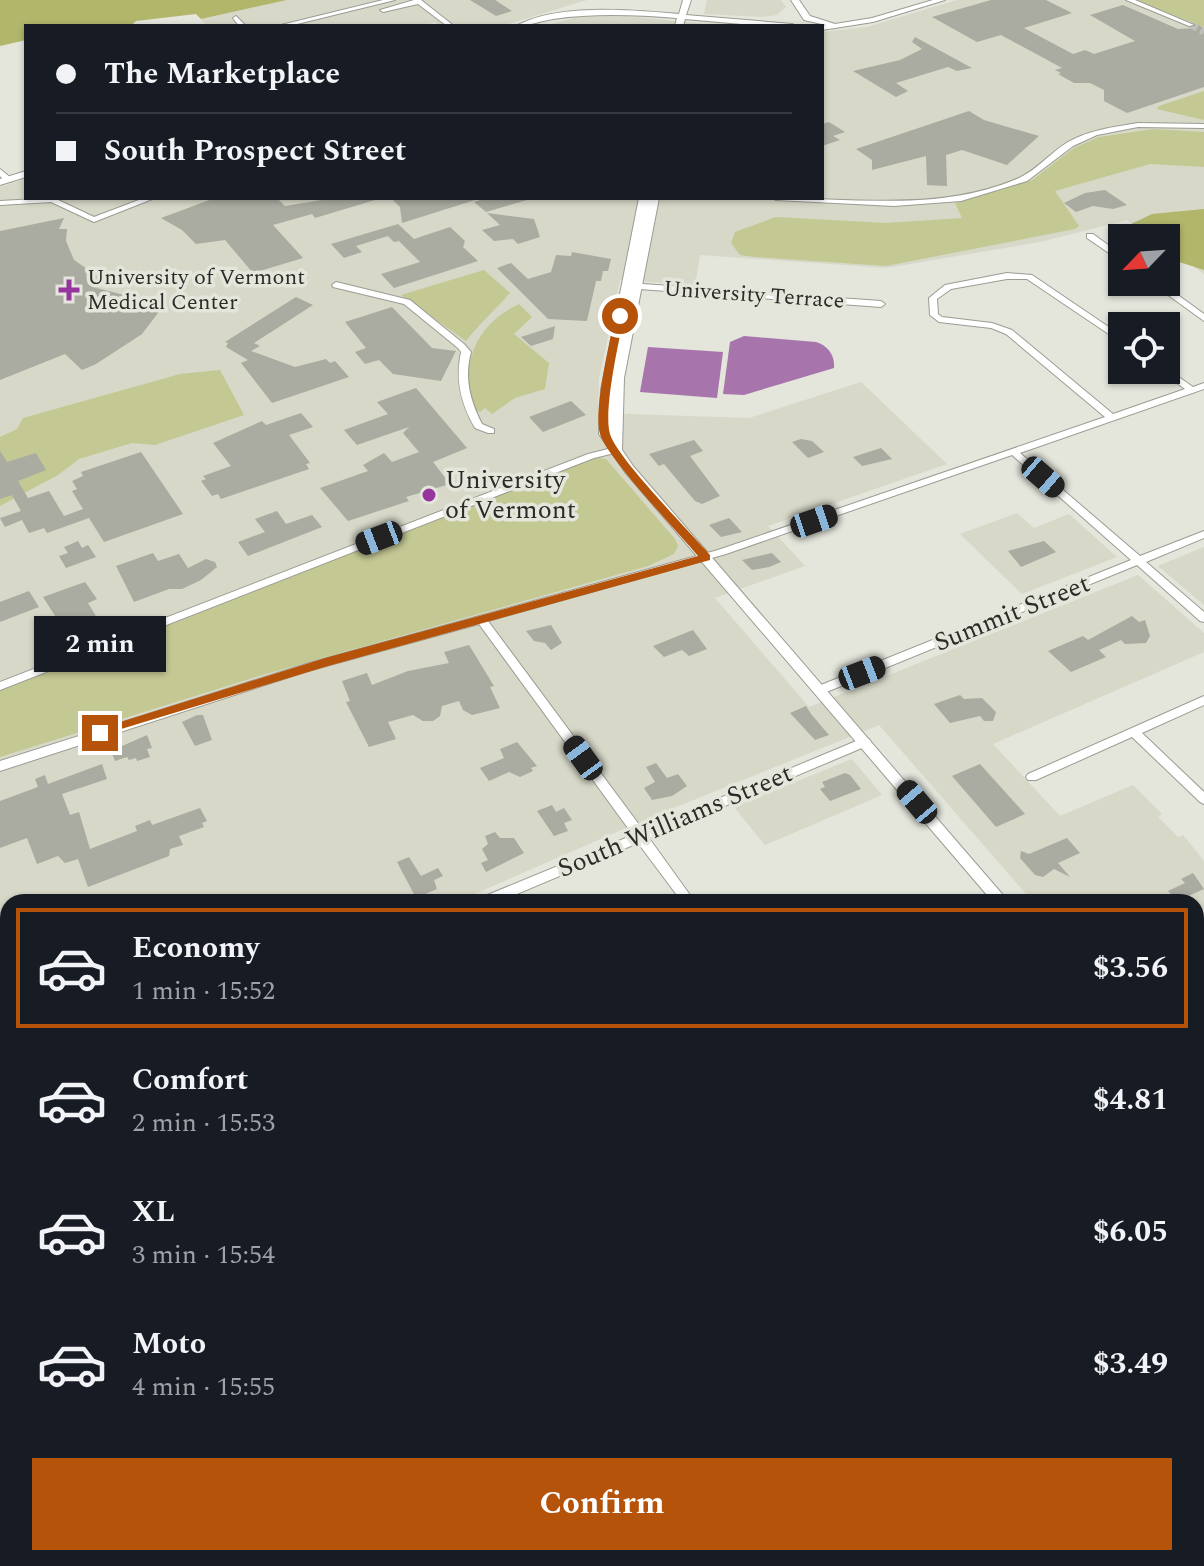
<!DOCTYPE html>
<meta charset="utf-8">
<style>
:root{--surface:#171b24;--page:#242831;--text:#f1f3f6;--muted:#9ea1a6;--line:#363941;--accent:#b45309}
body{margin:0;font-family:Spectral,serif;background:var(--page);color:var(--text);height:100vh;display:flex;flex-direction:column;font-size:30px;white-space:nowrap}
*{box-sizing:border-box;margin:0}
p{font-size:26px;color:var(--muted)}
.icon{flex:none;width:44px;height:44px;fill:none;stroke:currentColor;stroke-width:2;stroke-linecap:round;stroke-linejoin:round}
.map{position:relative;flex:1;overflow:hidden}
.side{position:absolute;left:0px;top:894px;width:1204px;height:672px;display:flex;flex-direction:column;background:var(--surface);border-radius:24px 24px 0 0;box-shadow:0 2px 6px #0004}
.side>*{flex:none}
.guide{position:absolute;left:24px;top:24px;width:800px;height:176px;border-radius:0px;box-shadow:0 2px 6px #0004;display:grid;align-content:center;height:176px;padding:0 32px;background:var(--surface)}
.needle{width:52px;rotate:245deg}
.buttons{position:absolute;left:1108px;top:224px;display:grid;gap:16px}
.buttons a{display:grid;place-items:center;width:72px;height:72px;border-radius:0px;background:var(--surface);box-shadow:0 2px 6px #0004;font-size:40px}
.end{position:absolute;width:36px;height:36px;margin:-18px;border:10px solid #b45309;background:#fff;box-shadow:0 0 0 4px #fff}
.from{border-radius:50%}
.bubble{position:absolute;height:56px;border-radius:0px;background:var(--surface);box-shadow:0 2px 6px #0004;font-size:26px;font-weight:700;line-height:56px;text-align:center}
.car{position:absolute;width:24px;height:48px;margin:-24px -12px;border-radius:10px;box-shadow:0 0 6px 2px #0007;background:linear-gradient(#222 24%,#8ab4d8 0 40%,#222 0 76%,#8ab4d8 0 86%,#222 0)}
.guide b{display:flex;align-items:center;gap:28px;height:76px;font-size:30px}
.guide b+b{border-top:2px solid var(--line)}
.guide i{width:20px;height:20px;background:var(--text)}
ul{padding:14px 0 0;list-style:none}
li{display:flex;align-items:center;gap:24px;height:120px;margin:0 16px 12px;padding:0 16px;border:4px solid transparent;border-radius:0px}
li div{flex:1}
li b{display:block;font-size:30px}
li em{font-style:normal;font-weight:700}
li.on{border-color:var(--accent)}
li>.icon{width:72px;height:72px;stroke-width:1.5}
.action{display:flex;gap:16px;margin-top:auto;padding:16px 32px}
.action a{flex:1;height:92px;border-radius:0px;background:var(--accent);color:#fff;font-size:32px;font-weight:700;line-height:92px;text-align:center}
.map>svg:first-child{display:block}
.built{fill:#d7d8c8}
.green{fill:#c4c893}
.forest{fill:#b1b66b}
.water{fill:#a775ab}
.building{fill:#aaaba1}
.lines{fill:none;stroke-linecap:round;stroke-linejoin:round}
.minor-tunnel{stroke:#bfc0b7;stroke-width:7;stroke-dasharray:7 4;stroke-linecap:butt}
.minor-casing{stroke:#9b9c93;stroke-width:2}
.major-casing{stroke:#9b9c93;stroke-width:2}
.minor{fill:#fff;fill-rule:evenodd}
.major{fill:#fff;fill-rule:evenodd}
.route{fill:#b45309}
.poi-dot{fill:#95359d;stroke:#e4e5db;stroke-width:3}
.labels{text-anchor:middle;dominant-baseline:central;stroke-width:7;stroke-linejoin:round;paint-order:stroke}
.far-poi-label{font-size:22px;fill:#2b2b27;stroke:#e4e5db;text-anchor:start}
.far-street-label{font-size:22px;fill:#2b2b27;stroke:#e4e5db}
.poi-label{font-size:26px;fill:#2b2b27;stroke:#e4e5db;text-anchor:start}
.street-label{font-size:26px;fill:#2b2b27;stroke:#e4e5db}
</style>
<div class="map">
<svg width="1204" height="1566" viewBox="0 0 1204 1566">
<rect width="100%" height="100%" fill="#e4e5db"/>
<g class="built">
<path d="M287 0H587L501 26H440L435 22 423 26H207L201 19Z"/>
<path d="M707 0H781L786 7 777 15 761 17 704 14Z"/>
<path d="M957 0H1204V274L1166 247V238H1153L1127 220 1040 242 886 268 700 255 695 285 620 280 599 379 598 413 749 418 861 382 947 464 768 526 805 566 715 598 809 707 1138 575 1204 633V652L993 744 1060 816 1133 785 1162 814 1158 817 1178 837 1183 835 1204 861V1099L1196 1090V902H1033L879 725 649 818 456 902H8V992L0 961V187L26 179V198H822V32L867 27Z"/>
<path d="M581 16H627L723 26H545Z"/>
<path d="M1017 513 1034 528 1069 514 1117 557 1022 594 960 534Z"/>
<path d="M1204 547V605L1158 566Z"/>
<path d="M852 759 882 795 765 845 734 807Z"/>
<path d="M857 1558H1114L1103 1566H853L851 1562Z"/>
</g>
<g class="green">
<path d="M1135 0H1204V27Z"/>
<path d="M1204 91V120L1157 109 1159 106Z"/>
<path d="M1153 129 1204 132V167L1150 164 1055 191 1079 226 1075 229 886 266 755 257 740 255 731 243 735 232 776 217 886 223 962 218 955 203 1032 180 1074 148 1099 137Z"/>
<path d="M484 270 510 293C498 307 480 323 466 341L401 295Z"/>
<path d="M519 304 532 317 514 334 549 363 545 389 515 398 492 414 485 408 480 412 473 409C460 364 475 325 519 304Z"/>
<path d="M220 370 244 415 155 445 132 443 79 459 58 475 0 506V437L17 429 23 418 180 374Z"/>
<path d="M596 457 606 459 675 539 678 546 674 554 648 566 259 676 0 757V691Z"/>
</g>
<g class="forest">
<path d="M0 0H287L201 19 196 14 136 21 131 26H26V40L0 46Z"/>
<path d="M1204 209V270L1170 259 1166 256V238H1141L1129 225 1152 214Z"/>
</g>
<g class="water">
<path d="M744 336 816 342C828 346 835 355 834 368L744 395 723 394 730 342Z"/>
<path d="M648 347 723 352 717 398 640 392Z"/>
</g>
<g class="building">
<path d="M470 0H495L512 11 496 16Z"/>
<path d="M991 0H1046L1072 13 1024 28 1073 54 1085 50 1094 54 1135 41 1090 15 1123 5 1178 29 1195 28 1197 24 1204 28V87L1127 113 1104 101V90L1090 83H1074L1058 74 1061 73 1055 70 1062 68 1001 35 977 42 932 17Z"/>
<path d="M915 37 972 68 957 71 948 67 896 83 908 91 896 97 853 71 900 60 922 49 912 42Z"/>
<path d="M969 111 984 120 1039 136 1007 165 962 150 946 155 947 186 927 185 926 156 872 170V160L856 149Z"/>
<path d="M829 122 845 132 833 136 840 140 822 146V124Z"/>
<path d="M1105 190 1127 205 1113 209 1093 206 1076 212 1064 203 1085 193Z"/>
<path d="M215 198H277L285 206 334 198 375 200 315 218 312 214 273 225 303 258 253 273 225 240 196 244 182 230 161 218Z"/>
<path d="M391 198H475V200L402 223 400 207Z"/>
<path d="M487 198H527V200L486 212 474 202Z"/>
<path d="M487 213 534 219 540 237 518 244 513 239 494 241 482 230 500 225Z"/>
<path d="M64 218 59 229H67L66 241 74 260 106 282 97 288 124 295 106 300 164 305 142 334 96 364 82 370 65 354 0 380V231Z"/>
<path d="M398 224 414 239 450 227 465 241 463 247 478 261 394 288 381 274 420 262 399 241 394 242 388 236 356 246 362 252 344 258 331 244Z"/>
<path d="M572 252 611 259 608 271H603L601 281H596L587 321 548 319 497 268 511 263 528 279 551 272 556 255 571 256Z"/>
<path d="M296 297 313 305 254 343 260 346 251 351 295 367 326 359 330 363 335 361 349 377 272 403 241 363 248 360 226 347 228 343 225 342Z"/>
<path d="M392 307 432 348 456 351 441 381 393 374 379 360 365 364 355 352 366 348 345 322Z"/>
<path d="M555 326 553 339 531 346 521 337Z"/>
<path d="M416 388 467 448 433 462 450 484 406 497 409 501 348 521 320 488 368 471 363 465 384 453 392 462 419 452 403 433 409 427 357 445 344 430 388 414 377 402Z"/>
<path d="M571 401 586 415 543 432 529 417Z"/>
<path d="M301 413 313 427 289 435 310 463 306 464 309 469 221 499 218 494 212 496 201 481 206 479 203 476 231 466 213 443 262 421 266 425Z"/>
<path d="M801 439 812 441 824 452 808 458 792 442Z"/>
<path d="M694 440 703 451 690 456 720 496 702 504 695 501 664 464 659 466 649 454Z"/>
<path d="M881 448 892 459 862 466 853 457Z"/>
<path d="M0 451 7 462 36 453 46 470 18 481 28 498 49 491 64 516 83 509 72 491 77 489 72 481 83 476 81 472 141 452 183 514 104 542 89 518 47 533 44 528 29 533 22 520 5 527 0 518 21 511 12 495 0 499Z"/>
<path d="M277 511 286 524 312 515 322 527 248 556 238 542 265 532 255 519Z"/>
<path d="M729 518 742 532 721 537 709 525Z"/>
<path d="M78 541 82 548 88 545 96 557 66 568 59 556 68 553 64 547Z"/>
<path d="M1044 541 1056 552 1021 567 1008 551Z"/>
<path d="M153 553 158 561 179 554 188 568 206 559 215 562 217 567 201 580 182 589H169L134 602 116 566Z"/>
<path d="M772 553 781 562 769 567 752 570 742 560Z"/>
<path d="M85 582 97 599 88 603 99 621 74 631 72 627 64 630 43 597Z"/>
<path d="M29 591 39 607 0 622V602Z"/>
<path d="M1132 616 1139 622 1145 620 1150 636 1146 643 1125 644 1121 640 1099 650 1106 657 1071 672 1048 651 1083 636 1088 640Z"/>
<path d="M551 625 562 643 551 650 545 643 534 641 526 631Z"/>
<path d="M693 630 707 649 689 656 682 650 664 657 653 646Z"/>
<path d="M469 645 494 686 490 687 500 708 472 715 463 710 459 701 442 706 440 716 433 721H423L413 715 388 722 396 739 369 747 346 702 350 701 342 681 367 673 372 685 408 671 449 663 444 652Z"/>
<path d="M960 695 964 699 982 698 996 712 993 721H984L980 716 950 723 934 704Z"/>
<path d="M806 706 811 714 829 735 815 740 790 713Z"/>
<path d="M197 715H203L212 740 195 746 182 722Z"/>
<path d="M147 735 152 748 147 749 150 757 137 761 136 758 129 760 127 757 115 761 111 751Z"/>
<path d="M517 742 537 766 531 768 533 771 520 777 509 772 489 781 480 768 504 758 500 749Z"/>
<path d="M656 763 667 778 678 774 687 786 672 796 652 800 644 788 655 782 646 767Z"/>
<path d="M102 764 107 779 62 794 70 815 79 812 90 849 137 831 135 826 150 820 152 825 200 808 207 821 202 823 204 827 179 836 183 845 170 849 169 856 88 887 78 859 65 863 58 856 37 864 27 838 0 848V801L38 787 35 779 45 775 48 784Z"/>
<path d="M980 764 1025 814 996 827 952 776Z"/>
<path d="M845 773 850 775 861 789 830 801 820 789 825 787 822 782Z"/>
<path d="M552 805 556 812 564 808 572 820 564 823 568 831 554 836 537 811Z"/>
<path d="M495 832 500 838H514L524 853 486 872 481 863 488 860 482 849 488 844 485 836Z"/>
<path d="M1067 838 1080 853 1058 863 1070 877 1054 869 1043 877 1035 875 1020 858 1021 851 1029 854Z"/>
<path d="M409 857 421 876 438 868 443 876 434 880 437 889 416 898 397 862Z"/>
<path d="M1193 873 1204 889 1177 901 1168 891 1185 883 1181 879Z"/>
</g>
<g class="lines">
<path class="minor-tunnel" d="M1191 25 1204 32"/>
<g class="minor-casing">
<g id="minor">
<path d="M383 0H395L289 26H277Z"/>
<path d="M414 0H421L454 26H447L418 4 383 12 380 10Z"/>
<path d="M1126 0H1135L1194 25 1189 26Z"/>
<path d="M236 16 246 26H239L233 18Z"/>
<path d="M1138 123 1204 124V128L1138 127 1097 135 1073 146 1027 181 961 201 894 206 776 200 772 198C854 198 941 212 1019 178 1037 170 1051 152 1068 142 1089 130 1114 127 1138 123Z"/>
<path d="M0 169 11 178V182H5L0 176Z"/>
<path d="M54 198 94 217 144 198H155L94 222 51 202 0 205V201Z"/>
<path d="M1087 234H1093L1122 255V262L1087 238Z"/>
<path d="M1007 273 1032 275 1122 336V343L1027 279H1007L951 289 937 299 938 314 942 317 992 323 1012 330 1113 414 1185 389 1159 370H1166V368L1193 387 1204 383V389L1020 453 1140 556 1204 531V538L1146 562 1204 612V622L1200 621 1137 565 824 693H816L814 690 816 687 1131 560 1012 455 726 554 488 621 643 830 861 739H869L871 742 869 745 649 838 695 902H682L638 843 498 902H479L480 898 633 835 479 624 308 671 0 771V761L306 664 718 550 1105 417 1006 334 991 328 939 322 930 315 929 298 945 285Z"/>
<path d="M336 282 410 300 464 344 471 352C464 378 470 400 482 424L494 429V433H488L475 428C461 404 455 380 461 352L458 348 404 304 333 287 332 285Z"/>
<path d="M1150 282H1160L1204 314V321Z"/>
<path d="M629 283 881 301 885 304 881 307 626 288 625 286Z"/>
<path d="M616 447 619 448V452L594 458 0 690V682L588 454Z"/>
<path d="M1204 696V705L1142 733 1204 792V804L1200 802 1132 737 1036 780H1028L1026 777 1028 774Z"/>
<path d="M8 1149V1163L0 1167V1153Z"/>
<path d="M588 1558H613L607 1566H582Z"/>
<path d="M824 1558H843L847 1566H828Z"/>
<path d="M1162 1558H1182L1186 1566H1166Z"/>
</g>
</g>
<g class="major-casing">
<g id="major">
<path d="M683 0H691L686 15 792 24 796 26H765L685 19 683 26H675L677 18C635 15 595 13 553 19 540 21 529 26 516 26 558 3 631 10 679 14Z"/>
<path d="M791 0H799L810 16 835 24 872 18 933 0H945L873 22 822 30 821 26 826 25 804 20Z"/>
<path d="M26 171V177L0 185V179Z"/>
<path d="M639 198H649L618 357 649 198H659L624 378 622 450 633 466 1009 902H993L625 472 599 434 601 390Z"/>
<path d="M1204 933V946L1196 949V936Z"/>
<path d="M0 1025 6 1027 8 1032V1069L2 1067 0 1062Z"/>
<path d="M1196 1122 1204 1127V1147L1196 1142Z"/>
<path d="M8 1517V1538L0 1541V1520Z"/>
<path d="M134 1558H154L156 1566H136Z"/>
</g>
</g>
<use href="#minor" class="minor"/>
<use href="#major" class="major"/>
</g>
<path class="route" d="M620 314 624 316C619 341 603 411 610 434 617 458 690 532 710 555V560L328 666 95 737V730L325 658 698 556C678 532 607 458 600 434 593 411 610 342 615 316Z"/>
<g class="poi-dot">
<path d="M65 278h8v8h8v8h-8v8h-8v-8h-8v-8h8z"/>
<circle cx="429" cy="495" r="8"/>
</g>
<g class="labels">
<g class="far-poi-label">
<text x="87" y="277">University of Vermont<tspan x="87" dy="25">Medical Center</tspan></text>
</g>
<g class="far-street-label">
<text transform="translate(754 295) rotate(4)">University Terrace</text>
</g>
<g class="poi-label">
<text x="445" y="480">University<tspan x="445" dy="30">of Vermont</tspan></text>
</g>
<g class="street-label">
<text transform="translate(1012 613) rotate(-22)">Summit Street</text>
<text transform="translate(675 821) rotate(-23)">South Williams Street</text>
</g>
</g>
</svg>
<div class="buttons">
<a><svg class="needle" viewBox="-14 -14 28 28"><path d="M0-13l5 13h-10z" fill="#e53935"/><path d="M0 13l5-13h-10z" fill="#9ea1a6"/></svg></a>
<a><svg class="icon" aria-label="locate" viewBox="0 0 24 24"><circle cx="12" cy="12" r="6"/><path d="M12 2v4M12 18v4M2 12h4M18 12h4"/></svg></a>
</div>
<i class="end from" style="left:620px;top:316px"></i>
<i class="end" style="left:100px;top:733px"></i>
<div class="bubble" style="left:34px;top:616px;width:132px">2 min</div>
<i class="car" style="left:1043px;top:477px;rotate:131deg"></i>
<i class="car" style="left:814px;top:521px;rotate:71deg"></i>
<i class="car" style="left:379px;top:538px;rotate:249deg"></i>
<i class="car" style="left:862px;top:673px;rotate:69deg"></i>
<i class="car" style="left:583px;top:758px;rotate:324deg"></i>
<i class="car" style="left:917px;top:802px;rotate:320deg"></i>
<div class="guide">
<b><i class="from"></i>The Marketplace</b>
<b><i></i>South Prospect Street</b>
</div>
<section class="side">
<ul>
<li class="on"><svg class="icon" aria-label="car" viewBox="0 0 24 24"><path d="M5 17H2v-5l4-1 3-4h7l3 4 3 1v5h-3M9 17h6M6 11h13"/><circle cx="7" cy="17" r="2"/><circle cx="17" cy="17" r="2"/></svg><div><b>Economy</b><p>1 min · 15:52</p></div><em>$3.56</em></li>
<li><svg class="icon" aria-label="car" viewBox="0 0 24 24"><path d="M5 17H2v-5l4-1 3-4h7l3 4 3 1v5h-3M9 17h6M6 11h13"/><circle cx="7" cy="17" r="2"/><circle cx="17" cy="17" r="2"/></svg><div><b>Comfort</b><p>2 min · 15:53</p></div><em>$4.81</em></li>
<li><svg class="icon" aria-label="car" viewBox="0 0 24 24"><path d="M5 17H2v-5l4-1 3-4h7l3 4 3 1v5h-3M9 17h6M6 11h13"/><circle cx="7" cy="17" r="2"/><circle cx="17" cy="17" r="2"/></svg><div><b>XL</b><p>3 min · 15:54</p></div><em>$6.05</em></li>
<li><svg class="icon" aria-label="car" viewBox="0 0 24 24"><path d="M5 17H2v-5l4-1 3-4h7l3 4 3 1v5h-3M9 17h6M6 11h13"/><circle cx="7" cy="17" r="2"/><circle cx="17" cy="17" r="2"/></svg><div><b>Moto</b><p>4 min · 15:55</p></div><em>$3.49</em></li>
</ul>
<div class="action"><a>Confirm</a></div>
</section>
</div>
